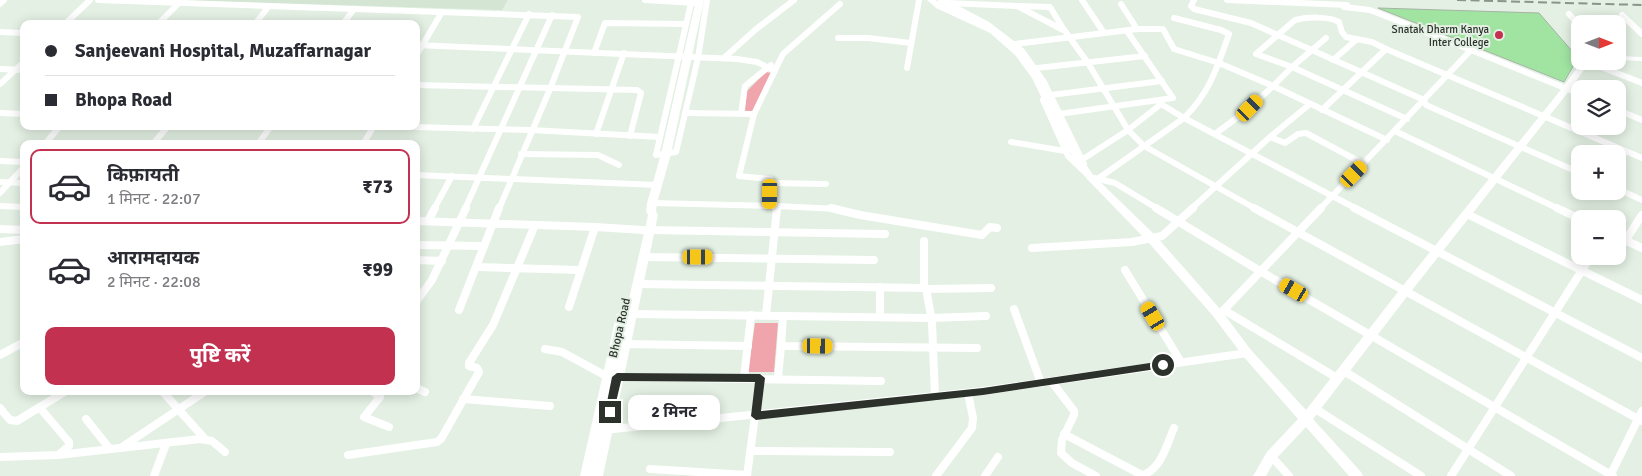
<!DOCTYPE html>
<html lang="hi">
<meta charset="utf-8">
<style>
:root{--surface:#fff;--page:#f7f7f7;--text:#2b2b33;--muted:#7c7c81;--line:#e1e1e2;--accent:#c2314f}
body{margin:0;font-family:Signika,"Noto Sans Devanagari",sans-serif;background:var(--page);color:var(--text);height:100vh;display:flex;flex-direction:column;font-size:19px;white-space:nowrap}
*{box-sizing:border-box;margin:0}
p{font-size:16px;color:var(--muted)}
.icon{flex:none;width:28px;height:28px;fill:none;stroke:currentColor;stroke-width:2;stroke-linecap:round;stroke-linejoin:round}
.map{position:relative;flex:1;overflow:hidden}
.panel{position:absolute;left:20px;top:140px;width:400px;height:255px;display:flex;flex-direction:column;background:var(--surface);border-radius:10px;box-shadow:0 2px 12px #0003}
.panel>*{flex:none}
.top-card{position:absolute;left:20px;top:20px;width:400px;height:110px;border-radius:10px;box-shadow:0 2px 12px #0003;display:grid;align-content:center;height:110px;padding:0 25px;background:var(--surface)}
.needle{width:32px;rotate:90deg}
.tools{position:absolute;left:1571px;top:15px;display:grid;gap:10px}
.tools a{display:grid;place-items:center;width:55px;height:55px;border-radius:10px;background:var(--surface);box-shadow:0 2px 12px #0003;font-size:25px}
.end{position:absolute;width:22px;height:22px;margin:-11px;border:6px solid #2c312c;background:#fff;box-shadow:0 0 0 2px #fff}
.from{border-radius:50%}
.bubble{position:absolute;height:35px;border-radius:10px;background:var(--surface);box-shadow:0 2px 12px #0003;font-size:16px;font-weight:700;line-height:35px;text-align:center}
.car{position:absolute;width:15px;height:30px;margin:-15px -8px;border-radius:6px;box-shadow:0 0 4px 1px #0007;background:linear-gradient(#f5c518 24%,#345 0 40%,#f5c518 0 76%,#345 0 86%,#f5c518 0)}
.top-card b{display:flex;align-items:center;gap:18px;height:48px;font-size:19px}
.top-card b+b{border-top:1px solid var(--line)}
.top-card i{width:12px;height:12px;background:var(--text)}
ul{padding:9px 0 0;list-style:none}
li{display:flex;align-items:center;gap:15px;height:75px;margin:0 10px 8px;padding:0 15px;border:2px solid transparent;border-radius:10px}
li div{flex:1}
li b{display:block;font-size:19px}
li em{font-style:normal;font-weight:700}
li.selected{border-color:var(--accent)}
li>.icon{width:45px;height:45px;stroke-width:1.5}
.cta{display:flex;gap:10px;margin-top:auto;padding:10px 25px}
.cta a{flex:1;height:58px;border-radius:10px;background:var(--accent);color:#fff;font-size:20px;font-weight:700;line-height:58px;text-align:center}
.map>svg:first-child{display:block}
.built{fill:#d4e6d3}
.green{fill:#efa5ab}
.building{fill:#a1e4a2;stroke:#a6b3a6}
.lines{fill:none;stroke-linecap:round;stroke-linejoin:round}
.street-far1{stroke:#fff;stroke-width:6}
.street{stroke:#fff;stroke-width:8}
.secondary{fill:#fff;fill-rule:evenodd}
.primary{fill:#fff;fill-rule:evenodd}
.rail{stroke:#8b948b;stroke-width:2;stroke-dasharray:9 4.5;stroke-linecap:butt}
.route{fill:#2c312c}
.poi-dot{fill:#c2314f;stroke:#e3f0e3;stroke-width:2}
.labels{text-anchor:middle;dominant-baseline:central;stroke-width:4;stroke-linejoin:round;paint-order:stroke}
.far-poi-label{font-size:11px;fill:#2c312c;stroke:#e3f0e3;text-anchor:end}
.street-label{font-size:12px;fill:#2c312c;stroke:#e3f0e3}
</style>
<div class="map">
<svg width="1642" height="476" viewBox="0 0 1642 476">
<rect width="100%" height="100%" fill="#e3f0e3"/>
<path class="built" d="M168 0H508L502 10Z"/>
<g class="green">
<path d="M766 72 771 73 754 112 745 111 747 91Z"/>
<path d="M755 323H778L774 372H748Z"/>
</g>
<path class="building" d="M1378 8 1539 13 1578 58 1564 82Z"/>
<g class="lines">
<g class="street-far1">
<path d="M98 0 578 17 550 89 499 209"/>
<path d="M645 0 695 3"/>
<path d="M941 0 988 25 1022 51 1044 82 1084 164"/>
<path d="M1082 0 1104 33"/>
<path d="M1194 0 1191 6 1194 9 1251 23 1424 100 1426 105 1580 173"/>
<path d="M1227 0 1347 5"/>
<path d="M691 3 656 155 676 152 698 58 707 0"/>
<path d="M947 3 1017 6 1065 31 1088 63 1128 130 1144 146 1256 209"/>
<path d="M0 4 4 0"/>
<path d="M1121 4 1137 29"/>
<path d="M1019 6 1050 7 1064 30"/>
<path d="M1344 7 1370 10 1471 50"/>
<path d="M1569 14 1580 26"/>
<path d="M1622 15 1642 34"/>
<path d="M65 24 90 0"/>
<path d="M158 24 179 3"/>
<path d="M255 24 269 6"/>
<path d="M343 24 354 9"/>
<path d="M0 32 24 33"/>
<path d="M838 38H868L911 43"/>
<path d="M1326 38 1292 67 1256 54 1295 20C1307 17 1328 16 1339 22L1342 32 1346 37 1372 42 1386 49"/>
<path d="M1015 44 1137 29H1163L1174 49 1219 63 1273 86 1250 108 1215 134"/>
<path d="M416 45 737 59 757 62 775 71"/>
<path d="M594 53 605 23 686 24"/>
<path d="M416 56 442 12"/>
<path d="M724 58 755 30 794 0"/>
<path d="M1333 60 1356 40"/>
<path d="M1586 61 1642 83"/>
<path d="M907 68 919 0"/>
<path d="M1037 68 1145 56"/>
<path d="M0 69 24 70"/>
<path d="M0 84 24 62"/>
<path d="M416 85 637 90 641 93 630 136"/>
<path d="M1051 95 1162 81"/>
<path d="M1043 100 1068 156 1090 177 1115 183 1158 209"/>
<path d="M1161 104 1184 118C1210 92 1217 68 1229 34L1221 30 1174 18"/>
<path d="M1322 110 1386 49 1642 158"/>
<path d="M1618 110 1642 120"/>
<path d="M0 113 24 114"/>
<path d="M685 113 754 114"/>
<path d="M741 114 745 86 771 65"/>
<path d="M1059 114 1173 98 1127 31"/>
<path d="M373 126 531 130 660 137"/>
<path d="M473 129 529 14"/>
<path d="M1395 131 1559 209"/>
<path d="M596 134 624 53"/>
<path d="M1270 137 1310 104"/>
<path d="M1387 140 1273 86 1292 67 1407 119"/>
<path d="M1011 142 1065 151"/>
<path d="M45 144 60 126"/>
<path d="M153 144 168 126"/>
<path d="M258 144 271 126"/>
<path d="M363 144 374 126"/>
<path d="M521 154 598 155 619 165"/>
<path d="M1083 159 1128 130 1161 104 1158 101"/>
<path d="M0 161 24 162"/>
<path d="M416 175 657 185"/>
<path d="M1099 178 1184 118 1357 209"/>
<path d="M0 182 24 183"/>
<path d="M770 183 826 184"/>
<path d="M1618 189 1642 200"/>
<path d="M0 193 24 167"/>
<path d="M652 203 777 206V209"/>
<path d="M0 206 24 207"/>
<path d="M769 206 770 179 739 176 754 114 783 54 840 4"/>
<path d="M777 206 838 209"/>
<path d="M434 209 452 176"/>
<path d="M465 209 552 15"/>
<path d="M1191 209 1270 137 1285 143 1298 134 1306 133 1364 164"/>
<path d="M1320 209 1471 50 1580 94"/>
</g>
<g class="street">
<path d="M831 208 860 215 982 235 990 227 997 228"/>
<path d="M1156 208 1260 271 1613 476"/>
<path d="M1254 208 1642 421"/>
<path d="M1354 208 1642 358"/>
<path d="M1557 208 1580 219"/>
<path d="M1467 214 1642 300"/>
<path d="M416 221 595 227"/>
<path d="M428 221 435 208"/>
<path d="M0 229 24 230"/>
<path d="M650 230 885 234"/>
<path d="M1618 237 1642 248"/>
<path d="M924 241V288"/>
<path d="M1625 241 1642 215"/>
<path d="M0 242 24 239"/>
<path d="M416 245 484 246"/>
<path d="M1032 248 1132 242 1162 236 1193 208"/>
<path d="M643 257 874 260"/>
<path d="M416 260 442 261"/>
<path d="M477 267 581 270"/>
<path d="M1125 270 1181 362"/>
<path d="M637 284 926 288 932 322 935 397"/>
<path d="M880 287V317"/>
<path d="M927 289 991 288"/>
<path d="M416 302 432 280 466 208"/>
<path d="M569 307 595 227 643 230"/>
<path d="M1014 309 1041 383"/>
<path d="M459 310 499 208"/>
<path d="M1224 310 1337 378"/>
<path d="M630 314 931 318 986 316"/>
<path d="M766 315 777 208"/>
<path d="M1219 315 1321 208"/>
<path d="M783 316 781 346 977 348"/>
<path d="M624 344 748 346"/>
<path d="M545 349 562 352 608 377"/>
<path d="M0 355 24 342"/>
<path d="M1344 371 1511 476"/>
<path d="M617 377 881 381"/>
<path d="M744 378 751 315"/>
<path d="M778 378 781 346"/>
<path d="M1052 382 1074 411V415L1062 440 1061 453 1072 463 1096 476"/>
<path d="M416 388 425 392"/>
<path d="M162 391 205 439"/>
<path d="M372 391 380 397 364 417 389 427"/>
<path d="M463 399 550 406"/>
<path d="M0 408 10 420 17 421 66 391"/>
<path d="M40 408 69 442V446L58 455"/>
<path d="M1314 408 1421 476"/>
<path d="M86 419 110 449"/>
<path d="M604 430 983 391 1247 353"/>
<path d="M1064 434 1142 475C1161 470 1167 444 1174 428"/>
<path d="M122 447 206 391"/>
<path d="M751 451 890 452"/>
<path d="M348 455 437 442 441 439 479 372 477 368 469 366V363L493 325 535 225"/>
<path d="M1271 456 1289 476"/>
<path d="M0 457 58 455 200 439 212 441 225 452"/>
<path d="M650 469 747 475"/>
<path d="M154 476 166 444"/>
<path d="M747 476 760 378"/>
<path d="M936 476 972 428 973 418 968 393"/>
<path d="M985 476 998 457"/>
<path d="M1451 476 1591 256"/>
<path d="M1610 476 1642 411"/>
</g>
<g class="secondary">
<path d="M927 0H936L942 4 996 29 1021 51 1040 78 1070 140 1093 175 1156 236 1221 310 1251 350 1306 410 1401 288 1563 87 1582 61H1590L1569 91 1409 294 1313 419 1361 472 1363 476H1349L1306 427 1275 460 1266 476H1253L1267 452 1298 419 1243 356 1213 316 1148 242 1087 179 1062 140 1032 78 1015 55 990 33 936 8Z"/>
<path d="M1618 56 1642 57V61L1618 60Z"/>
</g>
<path class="primary" d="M696 0H704L671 154 657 203 656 211 658 215 603 476H580L616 316 618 313 626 312 648 215 646 211 647 203 661 154Z"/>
<path class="rail" d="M1457 0 1642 5"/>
</g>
<path class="route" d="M1163 361 1167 365 1163 368 983 395 756 420 751 416 755 382 621 381 613 415H606L605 412 612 377 617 373 760 374 765 378 761 411 983 388Z"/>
<circle class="poi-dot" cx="1499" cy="35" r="5"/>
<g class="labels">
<g class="far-poi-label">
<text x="1489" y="29">Snatak Dharm Kanya<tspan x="1489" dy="13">Inter College</tspan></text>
</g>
<g class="street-label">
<text transform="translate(620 328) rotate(-77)">Bhopa Road</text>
</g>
</g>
</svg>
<div class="tools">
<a><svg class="needle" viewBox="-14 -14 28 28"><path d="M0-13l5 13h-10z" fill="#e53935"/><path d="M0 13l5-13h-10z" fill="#7c7c81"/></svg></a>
<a><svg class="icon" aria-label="layers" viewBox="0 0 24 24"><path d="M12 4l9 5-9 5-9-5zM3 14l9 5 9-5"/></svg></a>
<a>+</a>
<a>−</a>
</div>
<i class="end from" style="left:1163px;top:365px"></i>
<i class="end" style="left:610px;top:412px"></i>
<div class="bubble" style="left:628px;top:395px;width:92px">2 मिनट</div>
<i class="car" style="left:1250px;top:108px;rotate:44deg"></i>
<i class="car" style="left:1354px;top:174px;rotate:44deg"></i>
<i class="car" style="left:770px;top:194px;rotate:181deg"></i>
<i class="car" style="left:698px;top:257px;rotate:90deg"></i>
<i class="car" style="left:1294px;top:290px;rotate:300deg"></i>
<i class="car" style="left:1153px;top:316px;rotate:329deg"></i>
<i class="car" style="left:818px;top:346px;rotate:91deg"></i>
<div class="top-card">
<b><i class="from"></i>Sanjeevani Hospital, Muzaffarnagar</b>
<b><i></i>Bhopa Road</b>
</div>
<section class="panel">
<ul>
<li class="selected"><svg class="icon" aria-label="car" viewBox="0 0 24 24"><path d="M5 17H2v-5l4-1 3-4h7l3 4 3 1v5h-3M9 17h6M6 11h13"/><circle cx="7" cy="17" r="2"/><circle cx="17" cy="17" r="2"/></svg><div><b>किफ़ायती</b><p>1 मिनट · 22:07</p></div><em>₹73</em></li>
<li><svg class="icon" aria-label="car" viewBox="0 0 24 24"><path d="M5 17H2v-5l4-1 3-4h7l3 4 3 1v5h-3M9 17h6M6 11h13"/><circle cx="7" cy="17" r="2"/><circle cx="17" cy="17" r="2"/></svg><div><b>आरामदायक</b><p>2 मिनट · 22:08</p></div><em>₹99</em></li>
</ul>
<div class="cta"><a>पुष्टि करें</a></div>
</section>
</div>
